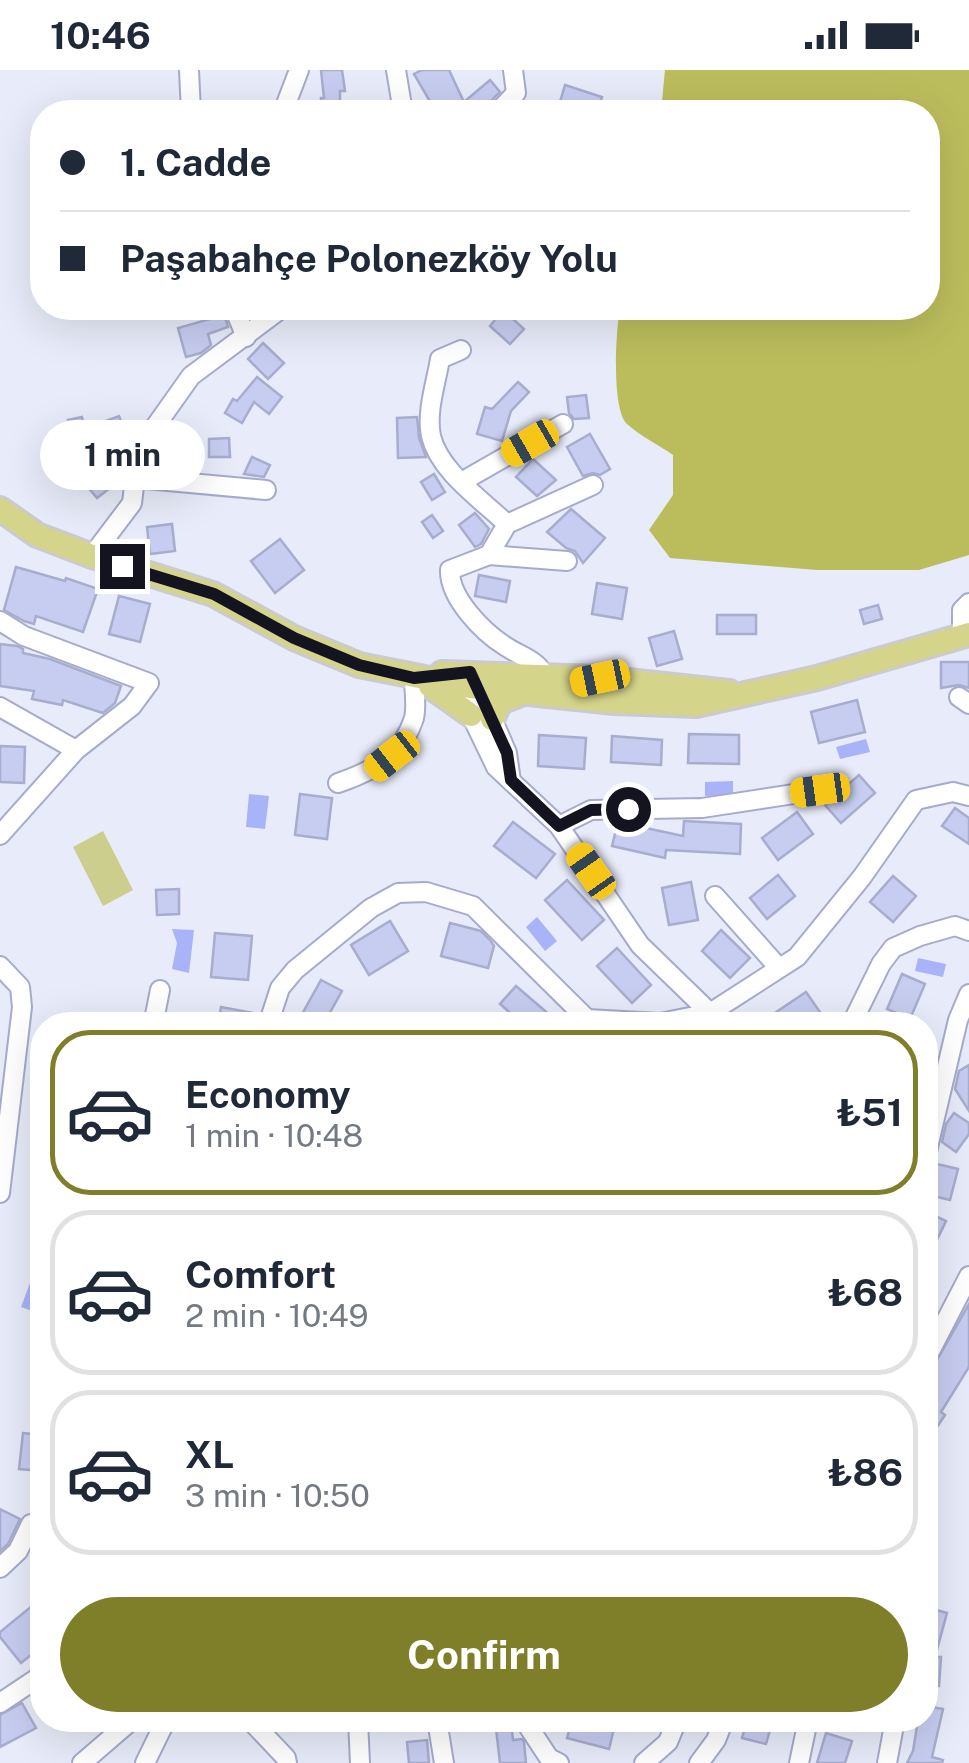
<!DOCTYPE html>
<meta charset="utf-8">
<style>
:root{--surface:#fff;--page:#f2f2f3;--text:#1f2937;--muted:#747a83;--line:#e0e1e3;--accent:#7e7f28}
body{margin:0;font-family:"Public Sans",sans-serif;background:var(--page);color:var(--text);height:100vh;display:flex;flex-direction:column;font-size:38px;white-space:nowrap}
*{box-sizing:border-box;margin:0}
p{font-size:32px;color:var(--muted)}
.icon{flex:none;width:55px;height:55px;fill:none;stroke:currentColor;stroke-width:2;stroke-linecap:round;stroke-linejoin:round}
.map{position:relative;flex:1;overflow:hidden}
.panel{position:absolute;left:30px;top:942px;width:908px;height:720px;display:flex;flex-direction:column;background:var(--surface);border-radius:40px;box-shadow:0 10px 40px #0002}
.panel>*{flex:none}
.banner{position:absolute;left:30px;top:30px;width:910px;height:220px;border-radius:40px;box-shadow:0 10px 40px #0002;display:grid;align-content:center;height:220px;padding:0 30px;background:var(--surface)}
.end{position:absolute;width:45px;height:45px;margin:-22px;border:12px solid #131420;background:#fff;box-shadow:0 0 0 5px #fff}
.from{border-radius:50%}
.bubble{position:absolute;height:70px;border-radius:35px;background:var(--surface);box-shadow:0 10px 40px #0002;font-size:32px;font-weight:700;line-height:70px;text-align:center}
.car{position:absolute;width:30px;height:60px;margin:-30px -15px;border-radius:12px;box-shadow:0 0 8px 2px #0007;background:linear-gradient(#f5c518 24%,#345 0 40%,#f5c518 0 76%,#345 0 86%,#f5c518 0)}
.banner b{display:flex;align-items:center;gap:35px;height:95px;font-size:38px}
.banner b+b{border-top:2px solid var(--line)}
.banner i{width:25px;height:25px;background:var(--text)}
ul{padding:18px 0 0;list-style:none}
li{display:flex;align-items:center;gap:30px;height:165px;margin:0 20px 15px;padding:0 10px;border:5px solid var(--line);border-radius:40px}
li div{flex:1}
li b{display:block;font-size:38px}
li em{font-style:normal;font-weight:700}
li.active{border-color:var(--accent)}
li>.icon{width:90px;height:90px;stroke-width:1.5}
.cta{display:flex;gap:20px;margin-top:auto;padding:20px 30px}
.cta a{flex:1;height:115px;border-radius:60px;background:var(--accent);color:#fff;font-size:40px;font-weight:700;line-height:115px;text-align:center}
.status{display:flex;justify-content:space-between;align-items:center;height:70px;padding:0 50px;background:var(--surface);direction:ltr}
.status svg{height:28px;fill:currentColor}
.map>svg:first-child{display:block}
.green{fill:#cbce8d}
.forest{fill:#bbbd5c}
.water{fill:#a9b3f7}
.building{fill:#c7cdf0;stroke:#a7adcd;stroke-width:2.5}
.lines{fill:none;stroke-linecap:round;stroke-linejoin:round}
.minor-casing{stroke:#a6abcc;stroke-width:22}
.major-casing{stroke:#cbcbce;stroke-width:28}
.minor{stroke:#fff;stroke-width:18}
.major{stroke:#d4d48b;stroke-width:22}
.route{stroke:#131420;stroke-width:12}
</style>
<div class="status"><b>10:46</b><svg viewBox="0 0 49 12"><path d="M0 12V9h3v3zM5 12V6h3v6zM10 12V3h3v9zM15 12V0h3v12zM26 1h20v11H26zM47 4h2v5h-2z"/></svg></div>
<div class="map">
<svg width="969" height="1693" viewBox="0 0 969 1693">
<rect width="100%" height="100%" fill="#e8ebf9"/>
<path class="green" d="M103 761 133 820 103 836 73 777Z"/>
<path class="forest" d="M665 0H969V485L919 500H817L670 488 649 460 673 425V385C659 375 640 366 627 354 611 339 616 260 620 238H928V42H661Z"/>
<g class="water">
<path d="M866 669 870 682 840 689 836 677Z"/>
<path d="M733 711V725L705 726V712Z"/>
<path d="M249 724 269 726 265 759 246 757Z"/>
<path d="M537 847 557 871 545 881 526 857Z"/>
<path d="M172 859 194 860 189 903 172 899 177 873Z"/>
<path d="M918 888 946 894 943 907 915 901Z"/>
<path d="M30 1213 42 1218 38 1243 21 1237Z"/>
</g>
<g class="building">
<path d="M321 0H342L345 21H340V42H321V28H324Z"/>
<path d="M422 0H449L464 32 490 10 500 22 488 34 486 42H436L414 4Z"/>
<path d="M565 15 602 27 597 42H557Z"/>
<path d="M205 238H222L228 257 208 264 211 275 201 283 186 287 178 258 210 249Z"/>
<path d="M503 240 524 259 510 274 490 256Z"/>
<path d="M263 273 284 293 268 309 248 289Z"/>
<path d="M257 307 282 327 269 344 254 332 242 353 225 343 233 329 237 331Z"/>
<path d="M518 312 529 322 511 341 502 371 477 364 485 337 492 339Z"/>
<path d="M586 325 589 348 574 349 569 343 567 327Z"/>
<path d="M119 346 125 362 108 366 103 352Z"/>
<path d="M82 347 88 372 73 375 68 350Z"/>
<path d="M417 347 419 368 426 387 398 388 397 348Z"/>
<path d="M125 363 130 376 97 388 95 386Z"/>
<path d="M590 364 610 399 600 405 593 403 583 406 567 377Z"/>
<path d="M229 368 230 387H209V369Z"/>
<path d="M252 387 270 395 264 407 244 404Z"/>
<path d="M92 388 114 415 97 428 75 402Z"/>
<path d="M533 389 556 410 537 426 516 407Z"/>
<path d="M434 404 445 422 432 430 421 412Z"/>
<path d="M571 439 605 468 583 493 575 481 566 478 547 462Z"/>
<path d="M475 443 489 459 481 474 475 477 459 455Z"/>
<path d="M432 445 443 461 433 468 422 452Z"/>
<path d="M172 454 175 481 150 484 147 457Z"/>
<path d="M280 469 304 500 275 523 251 491Z"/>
<path d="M16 497 65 511 66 508 98 519 83 562 36 546 34 554 24 551 4 540Z"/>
<path d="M479 505 510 511 506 532 475 526Z"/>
<path d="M597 513 627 518 622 549 592 544Z"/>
<path d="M119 526 150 534 140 572 109 564Z"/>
<path d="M878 535 882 549 864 554 860 540Z"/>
<rect x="717" y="545" width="39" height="19"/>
<path d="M674 561 682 589 657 596 649 568Z"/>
<path d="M0 574 17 576 23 579V583L50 589 121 616 115 633 103 643 63 630 62 635 32 629 34 621 0 616Z"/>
<path d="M941 592H969V618L959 615 941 618Z"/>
<path d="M857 630 865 662 819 673 811 642Z"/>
<path d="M689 664 739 665V694L688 693Z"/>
<path d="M539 665 586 668 584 699 538 696Z"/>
<path d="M612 666 662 670 661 695 611 692Z"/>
<path d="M0 676 25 677 24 713 0 712Z"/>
<path d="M859 705 875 723 841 753 825 735Z"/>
<path d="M300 724 332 728 327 769 295 765Z"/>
<path d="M955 738 969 748V774L942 756Z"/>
<path d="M797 742 813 764 778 790 762 768Z"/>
<path d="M684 751 741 754 740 784 666 780 665 788 612 776 618 752 683 766Z"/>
<path d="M513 752 555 784 536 808 494 776Z"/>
<path d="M778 805 795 826 767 849 750 828Z"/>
<path d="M893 806 916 826 893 852 870 832Z"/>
<path d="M567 810 604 850 582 870 545 830Z"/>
<path d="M691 812 698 850 669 855 662 818Z"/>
<path d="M179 819V844L157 845 156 820Z"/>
<path d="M390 851 408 881 369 905 351 875Z"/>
<path d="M450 853 481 861 490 870 494 876 488 898 441 886Z"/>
<path d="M721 860 750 888 730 908 702 881Z"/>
<path d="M215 863 252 866 248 910 211 907Z"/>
<path d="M617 878 651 915 632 933 597 896Z"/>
<path d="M902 904 925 914 910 949 887 939Z"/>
<path d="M321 910 342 921 323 955H318L301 946Z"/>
<path d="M516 916 552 947 545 955H524L500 934Z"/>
<path d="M806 922 829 955H757Z"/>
<path d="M221 937 259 944 256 955H218Z"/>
<path d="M969 995V1041L955 1019 959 1001Z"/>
<path d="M954 1043 969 1053V1064L956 1082 942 1072 946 1054Z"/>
<path d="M937 1094 958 1099 950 1130 929 1125Z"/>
<path d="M925 1141 946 1151 925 1195Z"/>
<path d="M969 1234V1297L941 1342 945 1345 925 1375V1311Z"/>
<path d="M23 1363 42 1365V1401L19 1399Z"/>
<path d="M0 1439 20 1449 8 1474 0 1481Z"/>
<path d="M32 1536 42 1549V1576L21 1593 0 1567V1562Z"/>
<path d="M925 1537 947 1543 935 1587H941L939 1616 925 1615Z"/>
<path d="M22 1633 36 1658 0 1677V1645Z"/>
<path d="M925 1636 943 1639 932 1687 943 1690 942 1693H907L913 1681 918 1650H925Z"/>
<path d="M495 1650H511L513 1670 522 1669 524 1672 526 1693H500Z"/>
<path d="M572 1650H616L609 1679 567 1668Z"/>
<path d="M747 1650H773L766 1674 742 1668Z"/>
<path d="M826 1663 852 1671 845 1693H817Z"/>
<path d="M427 1670 429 1693H409L407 1672Z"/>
</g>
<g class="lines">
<g class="minor-casing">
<g id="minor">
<path d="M189 0 191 42"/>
<path d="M396 0 403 42"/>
<path d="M283 42 299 0"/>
<path d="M498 42 516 23 513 0"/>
<path d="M234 238 246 267"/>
<path d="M461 280 440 289C436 313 426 342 431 366 439 401 482 430 507 454L489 485 450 500C449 528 483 562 505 576 520 586 535 589 544 604"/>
<path d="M135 408 266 420"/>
<path d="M463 411 563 354"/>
<path d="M507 454 593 415"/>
<path d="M489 485 567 491"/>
<path d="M92 486 132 433 135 408 152 361 191 306 282 238"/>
<path d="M0 551 24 566 149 613 132 636 76 680 0 765"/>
<path d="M962 566V540L969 533"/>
<path d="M479 618 507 683 511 711"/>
<path d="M959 627 969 634"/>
<path d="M469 635 471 645 496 697 559 756 640 875 710 943 717 955"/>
<path d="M0 637 76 680"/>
<path d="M338 713C373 701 402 686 414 648 417 636 414 620 414 608"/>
<path d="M559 756 591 740 702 738 820 720"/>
<path d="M715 826 779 898"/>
<path d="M0 896 20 917 22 937 0 1123"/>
<path d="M153 955 160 920"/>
<path d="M268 955 280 918 295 900 371 838 398 823 426 822 473 836 587 949 660 953 710 943 797 887 862 807 916 730 953 722 969 726"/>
<path d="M418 955V954"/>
<path d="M851 955 881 894 893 878 920 866 955 856 969 861"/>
<path d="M925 1090 958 950 969 924"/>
<path d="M925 1291 969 1206"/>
<path d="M0 1498 18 1481 31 1454"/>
<path d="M0 1633 42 1605"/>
<path d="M250 1650 286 1688 287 1693"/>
<path d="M358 1650 360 1693"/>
<path d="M437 1650 444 1693"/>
<path d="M524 1650 549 1688 559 1693"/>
<path d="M82 1693 132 1650"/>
<path d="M145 1693 166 1650"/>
<path d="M644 1693 668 1672 677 1650"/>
<path d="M699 1693 716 1670 724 1650"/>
<path d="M799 1693 808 1650"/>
<path d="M887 1693 895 1650"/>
</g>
</g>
<g class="major-casing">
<g id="major">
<path d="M0 439 37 465 92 486 213 524 294 568 359 595 470 617 614 632 696 635 817 608 969 564"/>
<path d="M442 603 600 608 729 622"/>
<path d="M430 616 471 645"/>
<path d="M492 649 500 632 521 624"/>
</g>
</g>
<use href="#minor" class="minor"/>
<use href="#major" class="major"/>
</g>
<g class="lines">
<path class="route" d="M122 496 214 524 294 568 359 595 414 608 470 602 507 683 511 710 559 756 591 740 628 739"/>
</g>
</svg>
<i class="end from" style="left:628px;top:739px"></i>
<i class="end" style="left:122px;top:496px"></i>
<div class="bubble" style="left:40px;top:350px;width:165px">1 min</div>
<i class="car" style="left:530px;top:373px;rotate:240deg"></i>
<i class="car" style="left:600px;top:608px;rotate:258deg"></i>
<i class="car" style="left:392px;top:686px;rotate:232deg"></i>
<i class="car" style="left:820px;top:720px;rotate:262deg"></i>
<i class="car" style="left:591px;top:801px;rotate:325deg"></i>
<div class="banner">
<b><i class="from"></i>1. Cadde</b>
<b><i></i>Paşabahçe Polonezköy Yolu</b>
</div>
<section class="panel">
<ul>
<li class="active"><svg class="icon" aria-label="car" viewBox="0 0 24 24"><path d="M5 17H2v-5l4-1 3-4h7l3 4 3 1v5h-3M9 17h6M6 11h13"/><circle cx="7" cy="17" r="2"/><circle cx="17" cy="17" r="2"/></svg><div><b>Economy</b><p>1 min · 10:48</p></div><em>₺51</em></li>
<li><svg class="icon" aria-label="car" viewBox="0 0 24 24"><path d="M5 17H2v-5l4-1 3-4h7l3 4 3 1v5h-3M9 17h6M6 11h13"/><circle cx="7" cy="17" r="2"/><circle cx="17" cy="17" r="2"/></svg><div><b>Comfort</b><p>2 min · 10:49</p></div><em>₺68</em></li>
<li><svg class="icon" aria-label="car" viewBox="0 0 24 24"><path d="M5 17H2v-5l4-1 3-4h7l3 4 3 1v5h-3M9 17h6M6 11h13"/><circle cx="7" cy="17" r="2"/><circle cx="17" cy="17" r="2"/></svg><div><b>XL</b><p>3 min · 10:50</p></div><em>₺86</em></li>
</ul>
<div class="cta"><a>Confirm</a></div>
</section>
</div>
